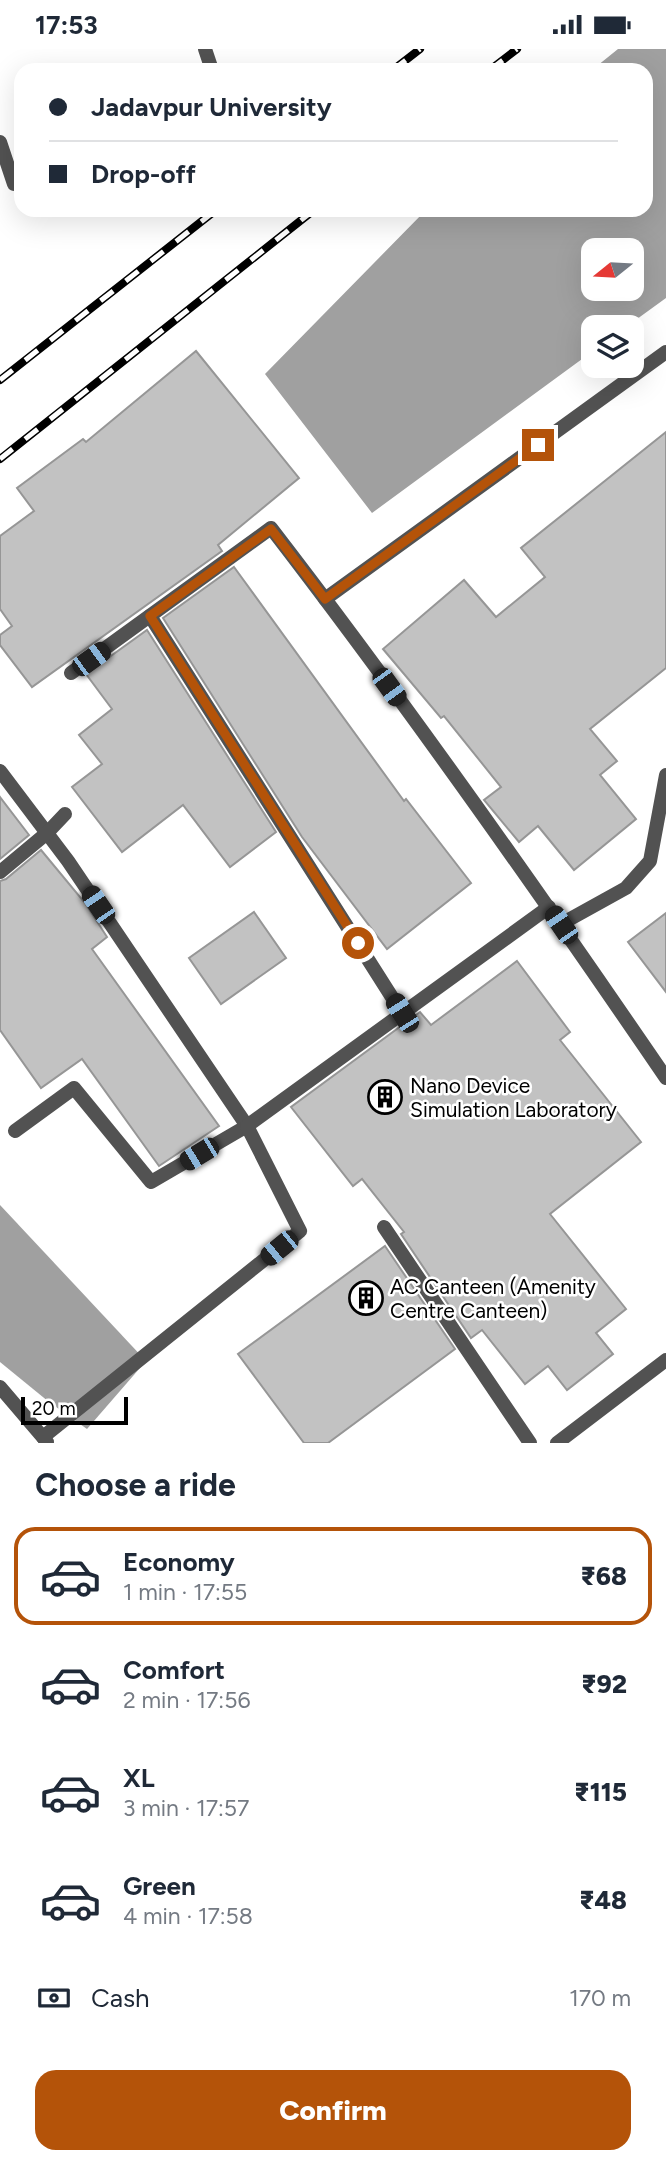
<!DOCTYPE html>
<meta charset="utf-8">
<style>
:root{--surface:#fff;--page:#f2f2f3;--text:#1f2937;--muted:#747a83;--line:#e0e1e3;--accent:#b45309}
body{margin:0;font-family:Figtree,sans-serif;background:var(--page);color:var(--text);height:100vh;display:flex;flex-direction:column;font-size:26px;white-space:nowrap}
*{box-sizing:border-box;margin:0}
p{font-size:23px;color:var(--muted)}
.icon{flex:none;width:38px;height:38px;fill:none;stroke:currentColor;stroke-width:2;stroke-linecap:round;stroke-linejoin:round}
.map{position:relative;height:1394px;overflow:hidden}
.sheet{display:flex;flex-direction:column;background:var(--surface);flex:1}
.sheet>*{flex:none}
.top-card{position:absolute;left:14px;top:14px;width:639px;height:154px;border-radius:21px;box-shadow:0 7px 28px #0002;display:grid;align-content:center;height:154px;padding:0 35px;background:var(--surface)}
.needle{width:46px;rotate:252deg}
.controls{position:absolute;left:581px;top:189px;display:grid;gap:14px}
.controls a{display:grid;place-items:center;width:63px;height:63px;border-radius:14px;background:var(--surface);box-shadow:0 7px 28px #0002;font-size:35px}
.scale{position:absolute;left:21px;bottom:18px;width:107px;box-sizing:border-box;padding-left:7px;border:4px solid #000;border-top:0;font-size:19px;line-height:24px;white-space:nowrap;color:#000;-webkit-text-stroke:5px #fff;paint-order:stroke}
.end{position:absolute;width:32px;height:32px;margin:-16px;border:9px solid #b45309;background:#fff;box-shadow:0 0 0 4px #fff}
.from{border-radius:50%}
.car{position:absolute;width:21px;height:42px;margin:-21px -10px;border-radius:9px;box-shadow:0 0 5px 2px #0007;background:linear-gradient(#222 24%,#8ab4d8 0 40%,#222 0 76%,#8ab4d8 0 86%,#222 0)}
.top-card b{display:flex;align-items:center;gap:24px;height:66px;font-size:26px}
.top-card b+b{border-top:2px solid var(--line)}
.top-card i{width:18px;height:18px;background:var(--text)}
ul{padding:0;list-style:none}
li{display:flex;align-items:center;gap:21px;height:98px;margin:0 14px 10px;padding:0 21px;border:4px solid transparent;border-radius:21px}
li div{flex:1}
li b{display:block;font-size:26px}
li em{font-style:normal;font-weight:800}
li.on{border-color:var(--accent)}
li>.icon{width:63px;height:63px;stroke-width:1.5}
h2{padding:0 35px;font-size:32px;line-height:84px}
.pay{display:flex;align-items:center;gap:18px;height:77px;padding:0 35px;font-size:26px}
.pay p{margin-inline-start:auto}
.cta{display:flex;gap:14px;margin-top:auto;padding:14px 35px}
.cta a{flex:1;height:80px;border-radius:21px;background:var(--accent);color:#fff;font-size:28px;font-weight:800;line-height:80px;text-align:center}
.status{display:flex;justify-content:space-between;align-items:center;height:49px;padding:0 35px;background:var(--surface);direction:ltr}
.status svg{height:19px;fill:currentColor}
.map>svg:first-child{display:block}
.water{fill:#a0a0a0;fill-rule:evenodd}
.building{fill:#c2c2c2;stroke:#969696;stroke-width:2}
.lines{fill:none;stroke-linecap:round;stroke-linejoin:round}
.lane{stroke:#525252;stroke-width:14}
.street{stroke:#525252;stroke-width:14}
.rail-casing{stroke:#000;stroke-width:8}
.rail{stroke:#fff;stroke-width:5;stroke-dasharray:16;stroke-linecap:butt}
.route{stroke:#b45309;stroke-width:9}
.labels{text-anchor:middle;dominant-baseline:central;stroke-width:5;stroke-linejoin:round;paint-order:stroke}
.poi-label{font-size:21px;fill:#000;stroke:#fff;text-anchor:start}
</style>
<div class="status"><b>17:53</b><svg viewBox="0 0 49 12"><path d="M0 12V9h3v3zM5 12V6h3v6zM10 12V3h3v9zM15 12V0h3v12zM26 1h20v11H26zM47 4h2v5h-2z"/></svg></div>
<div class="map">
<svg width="666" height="1394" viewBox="0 0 666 1394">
<rect width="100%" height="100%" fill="#fff"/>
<g class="water">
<path d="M618 0H666V249L626 278H593V302L372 464 265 325 426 161H646V21H592ZM593 201H632V240H593Z"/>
<path d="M0 1156 146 1312 87 1380 49 1353 0 1313Z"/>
</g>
<g class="building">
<path d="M196 302 299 429 218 496 222 502 32 638 0 596V586L12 577 0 560V487L34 462 17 439 83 390 86 393Z"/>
<path d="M666 383V619L590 680 617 712 600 726 636 770 574 821 538 777 519 793 484 751 501 738 444 667 441 669 383 600 464 531 496 568 545 528 521 499Z"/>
<path d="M234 518 404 752 406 750 471 834 387 900 302 788 163 569Z"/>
<path d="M147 581 276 783 230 818 183 756 122 803 72 738 102 715 79 686 112 660 86 625Z"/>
<path d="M0 748 29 786 0 810Z"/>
<path d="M41 801 85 854 107 888 92 900 219 1077 159 1117 82 1010 41 1039 0 981V832L6 830Z"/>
<path d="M254 863 286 909 221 955 189 909Z"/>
<path d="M666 864V943L628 893Z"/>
<path d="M517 912 570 983 560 991 641 1093 550 1165 626 1260 596 1284 613 1305 567 1341 548 1317 525 1335 482 1281 471 1289 401 1185 404 1183 362 1130 353 1137 291 1058 420 963 431 976Z"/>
<path d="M385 1197 455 1300 328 1394H304L238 1305Z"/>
</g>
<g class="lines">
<g class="lane">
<path d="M325 550 666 303"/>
<path d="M150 567 402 964"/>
<path d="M71 624 271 479C409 658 539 843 666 1029"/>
<path d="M0 722 68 812 247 1077 151 1133 74 1039 15 1082"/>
<path d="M0 823 47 784 65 765"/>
<path d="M561 875 626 839 650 812 666 726"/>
<path d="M384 1178 530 1394"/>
<path d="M0 1338 47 1393"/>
<path d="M43 1388 300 1182 247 1077 549 858"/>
<path d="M557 1394 666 1311"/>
</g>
<g class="street">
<path d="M205 0 212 21"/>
<path d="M0 93 14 135"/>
</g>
<g class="rail-casing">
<g id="rail">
<path d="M393 21 420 0"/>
<path d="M490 21 517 0"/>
<path d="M0 331 216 161"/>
<path d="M0 410 314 161"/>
</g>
</g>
<use href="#rail" class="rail"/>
</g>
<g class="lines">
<path class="route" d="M358 894 150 567 271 480 325 550 538 396"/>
</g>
<defs>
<g id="building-ring" transform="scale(1.75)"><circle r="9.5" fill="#fff" stroke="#000" stroke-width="1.5"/><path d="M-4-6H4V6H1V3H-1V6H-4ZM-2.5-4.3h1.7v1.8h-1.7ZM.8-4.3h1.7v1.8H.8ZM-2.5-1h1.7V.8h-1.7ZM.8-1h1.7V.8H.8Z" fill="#000"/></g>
</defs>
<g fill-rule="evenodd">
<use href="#building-ring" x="385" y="1048"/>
<use href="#building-ring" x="366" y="1249"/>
</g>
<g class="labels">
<g class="poi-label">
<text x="410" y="1036">Nano Device<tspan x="410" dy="24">Simulation Laboratory</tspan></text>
<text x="390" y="1237">AC Canteen (Amenity<tspan x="390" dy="24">Centre Canteen)</tspan></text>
</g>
</g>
</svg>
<div class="controls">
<a><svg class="needle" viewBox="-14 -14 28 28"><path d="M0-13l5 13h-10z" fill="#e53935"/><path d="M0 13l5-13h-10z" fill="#747a83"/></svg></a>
<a><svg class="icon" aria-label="layers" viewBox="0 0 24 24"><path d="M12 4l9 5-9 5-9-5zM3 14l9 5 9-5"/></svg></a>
</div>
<div class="scale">20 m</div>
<i class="end from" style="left:358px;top:894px"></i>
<i class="end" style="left:538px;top:396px"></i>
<i class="car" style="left:91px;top:610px;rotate:54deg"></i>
<i class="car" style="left:389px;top:638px;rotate:144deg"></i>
<i class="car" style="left:98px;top:856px;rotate:326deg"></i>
<i class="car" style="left:561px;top:876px;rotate:326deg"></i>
<i class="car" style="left:402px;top:964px;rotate:328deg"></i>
<i class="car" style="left:199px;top:1105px;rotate:239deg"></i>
<i class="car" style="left:279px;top:1199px;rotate:231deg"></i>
<div class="top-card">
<b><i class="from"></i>Jadavpur University</b>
<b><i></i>Drop-off</b>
</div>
</div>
<section class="sheet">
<h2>Choose a ride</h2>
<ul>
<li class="on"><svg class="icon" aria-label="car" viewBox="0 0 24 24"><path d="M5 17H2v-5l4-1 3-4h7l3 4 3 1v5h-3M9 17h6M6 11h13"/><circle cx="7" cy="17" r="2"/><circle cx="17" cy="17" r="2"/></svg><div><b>Economy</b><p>1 min · 17:55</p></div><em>₹68</em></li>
<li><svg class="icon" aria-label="car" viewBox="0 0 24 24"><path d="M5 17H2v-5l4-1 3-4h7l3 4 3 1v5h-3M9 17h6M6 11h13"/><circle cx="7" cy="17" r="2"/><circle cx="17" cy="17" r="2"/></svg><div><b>Comfort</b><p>2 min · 17:56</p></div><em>₹92</em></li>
<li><svg class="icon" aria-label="car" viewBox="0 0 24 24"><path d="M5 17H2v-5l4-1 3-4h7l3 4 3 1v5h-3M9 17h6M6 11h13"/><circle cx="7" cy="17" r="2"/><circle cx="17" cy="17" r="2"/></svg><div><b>XL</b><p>3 min · 17:57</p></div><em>₹115</em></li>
<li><svg class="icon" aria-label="car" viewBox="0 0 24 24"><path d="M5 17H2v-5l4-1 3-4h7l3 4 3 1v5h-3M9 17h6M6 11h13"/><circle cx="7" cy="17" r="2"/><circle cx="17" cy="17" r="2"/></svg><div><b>Green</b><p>4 min · 17:58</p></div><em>₹48</em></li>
</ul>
<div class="pay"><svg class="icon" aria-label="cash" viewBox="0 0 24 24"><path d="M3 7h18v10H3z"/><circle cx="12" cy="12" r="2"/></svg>Cash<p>170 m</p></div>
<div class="cta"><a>Confirm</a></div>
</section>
